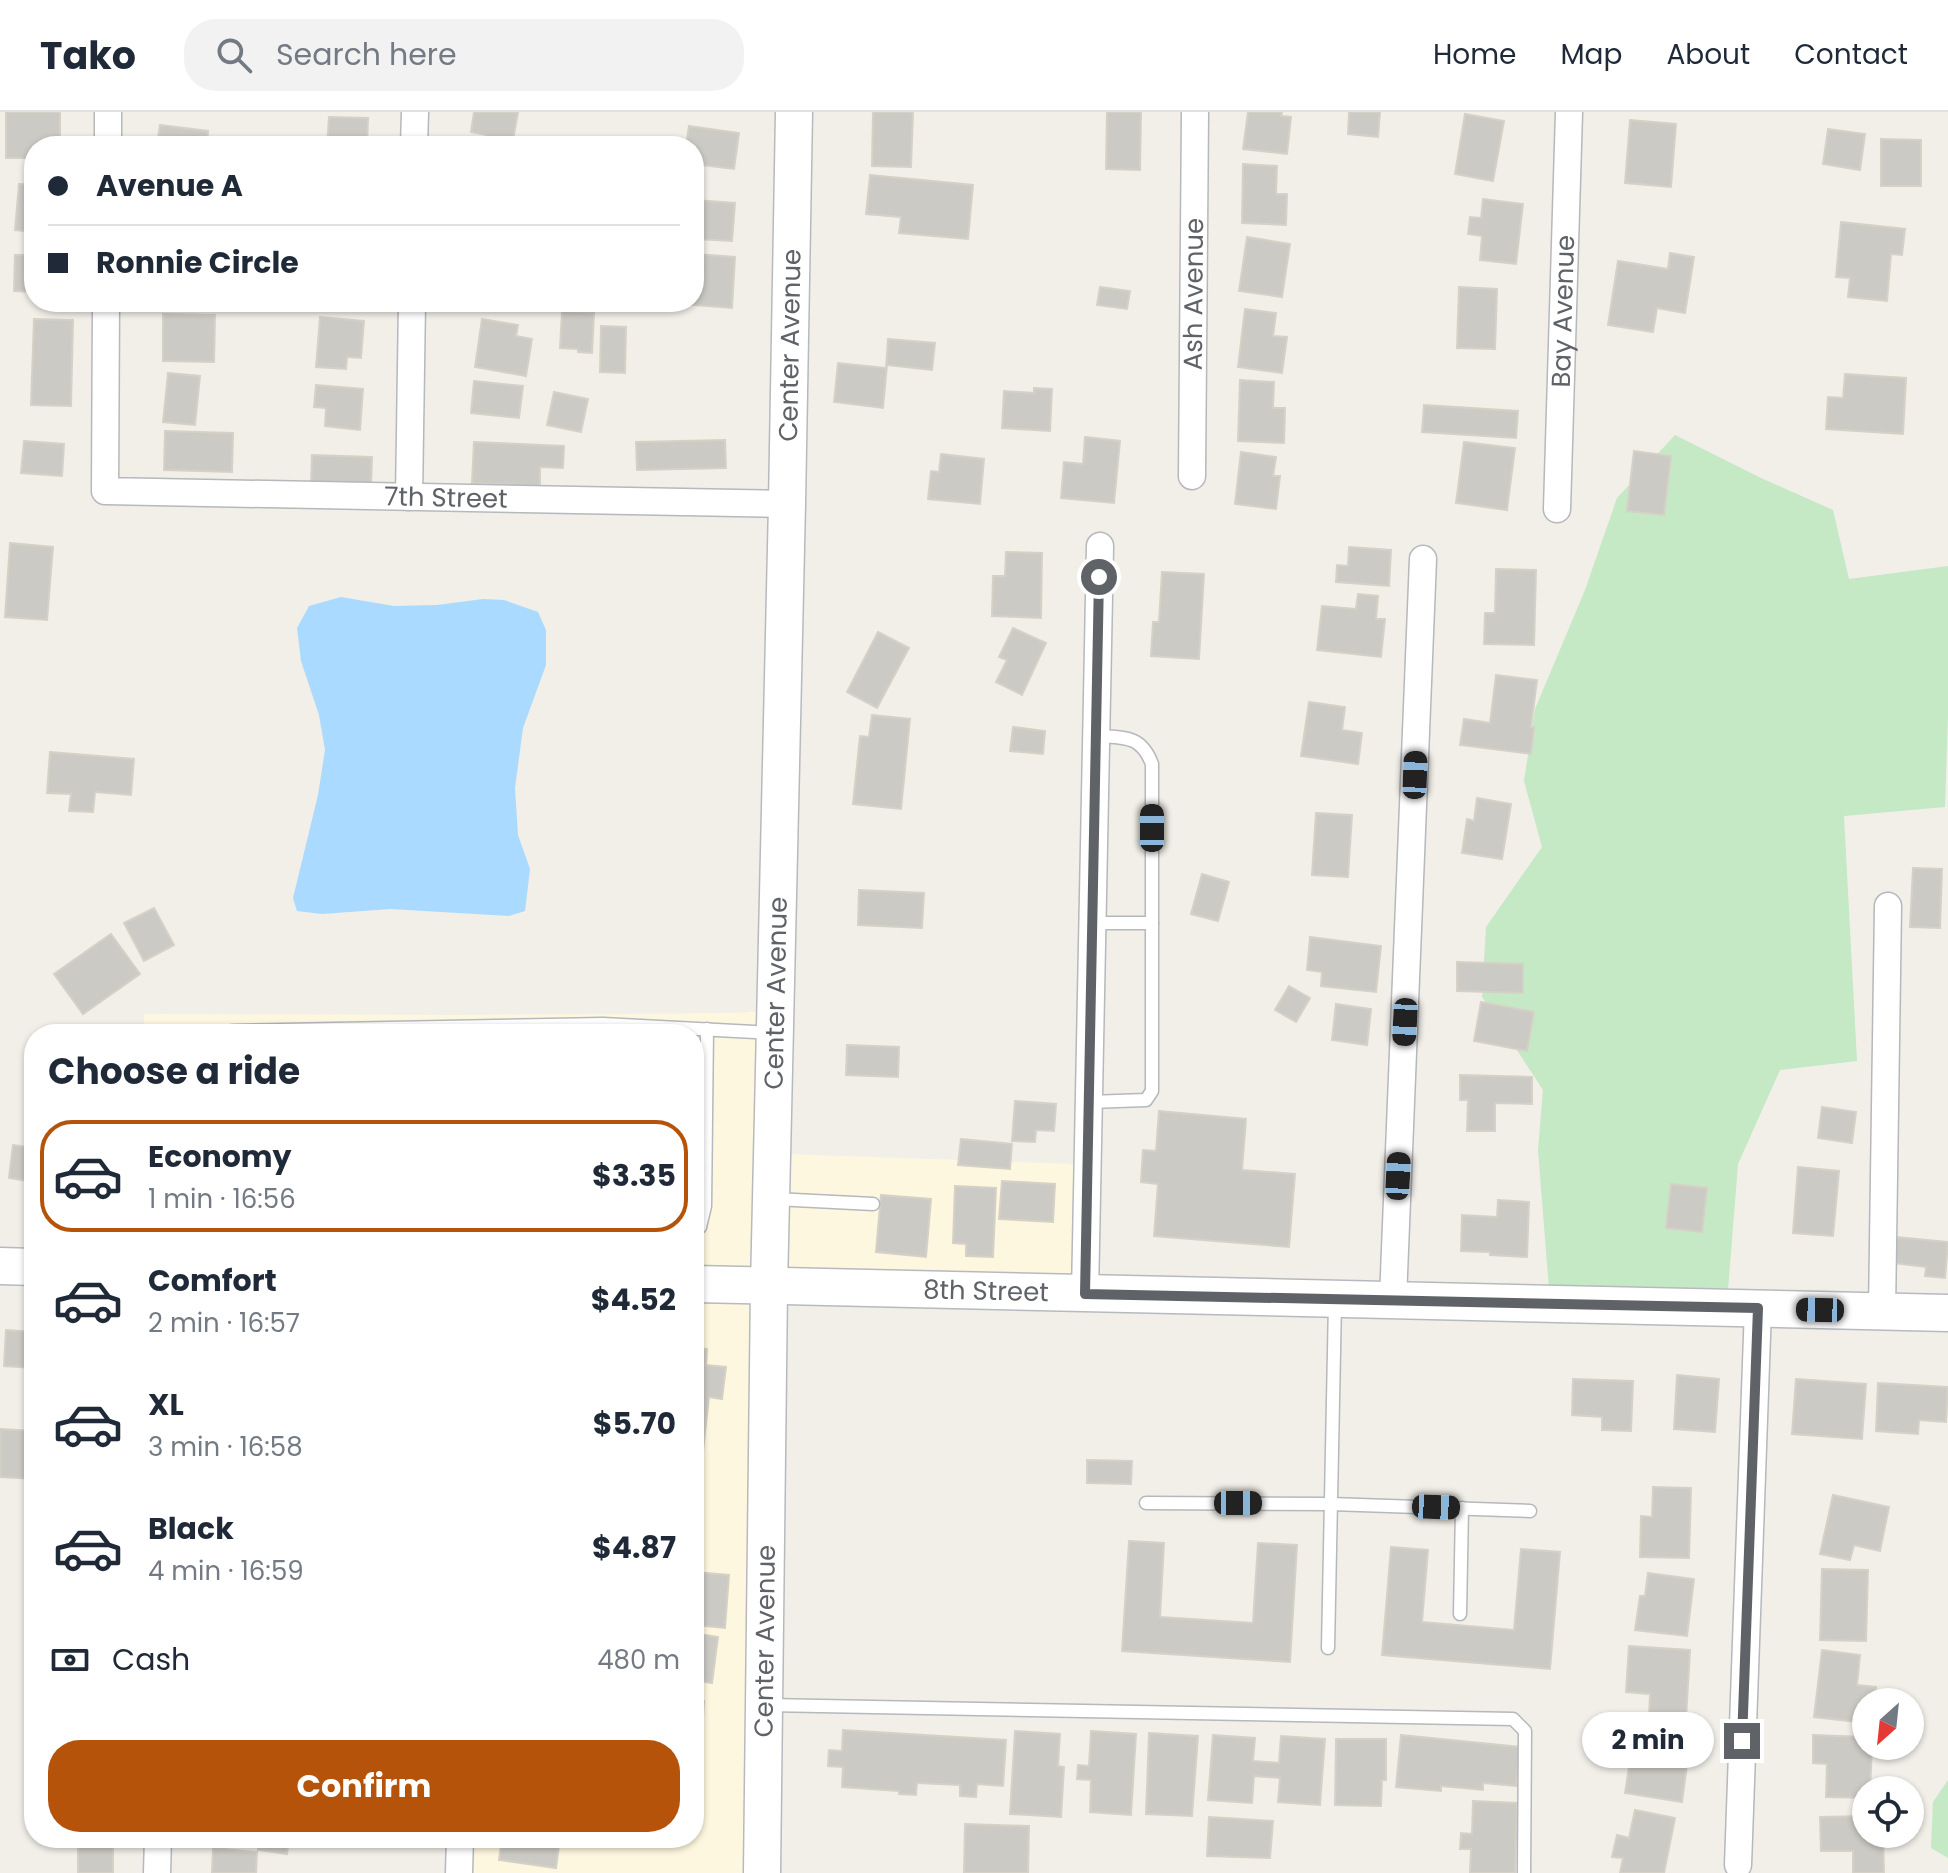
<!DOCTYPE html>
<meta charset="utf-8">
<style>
:root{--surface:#fff;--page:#f2f2f3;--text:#1f2937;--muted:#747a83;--line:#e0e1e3;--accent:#b45309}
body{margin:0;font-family:Poppins,sans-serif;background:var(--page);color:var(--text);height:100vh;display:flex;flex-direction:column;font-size:30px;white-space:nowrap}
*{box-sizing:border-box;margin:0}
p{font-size:26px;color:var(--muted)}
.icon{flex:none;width:44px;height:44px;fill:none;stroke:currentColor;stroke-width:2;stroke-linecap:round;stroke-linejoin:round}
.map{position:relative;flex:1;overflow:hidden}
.side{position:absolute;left:24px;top:912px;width:680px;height:824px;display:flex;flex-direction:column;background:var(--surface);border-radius:32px;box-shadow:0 2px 6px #0004}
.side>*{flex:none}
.hud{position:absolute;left:24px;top:24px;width:680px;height:176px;border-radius:32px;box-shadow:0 2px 6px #0004;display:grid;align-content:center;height:176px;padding:0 24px;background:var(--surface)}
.needle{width:52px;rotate:207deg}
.buttons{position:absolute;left:1852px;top:1576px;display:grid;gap:16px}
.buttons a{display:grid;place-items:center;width:72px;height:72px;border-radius:50%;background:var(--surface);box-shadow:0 2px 6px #0004;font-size:40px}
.end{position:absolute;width:36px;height:36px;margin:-18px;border:10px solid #5f6368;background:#fff;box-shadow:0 0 0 4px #fff}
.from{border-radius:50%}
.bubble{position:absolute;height:56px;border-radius:28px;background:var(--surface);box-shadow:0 2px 6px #0004;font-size:26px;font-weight:700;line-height:56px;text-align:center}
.car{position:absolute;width:24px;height:48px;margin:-24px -12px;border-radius:10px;box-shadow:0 0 6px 2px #0007;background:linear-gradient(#222 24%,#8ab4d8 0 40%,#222 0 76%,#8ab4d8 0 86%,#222 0)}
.hud b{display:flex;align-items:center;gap:28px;height:76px;font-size:30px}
.hud b+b{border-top:2px solid var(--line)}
.hud i{width:20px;height:20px;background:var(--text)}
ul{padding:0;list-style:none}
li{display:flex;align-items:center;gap:24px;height:112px;margin:0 16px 12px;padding:0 8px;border:4px solid transparent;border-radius:32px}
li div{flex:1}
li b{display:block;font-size:30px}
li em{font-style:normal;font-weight:700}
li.on{border-color:var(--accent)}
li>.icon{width:72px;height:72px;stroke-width:1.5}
h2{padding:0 24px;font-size:36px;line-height:96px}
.pay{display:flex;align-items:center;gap:20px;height:88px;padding:0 24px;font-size:30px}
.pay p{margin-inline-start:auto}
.primary-button{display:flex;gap:16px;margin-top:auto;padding:16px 24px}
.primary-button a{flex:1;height:92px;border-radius:32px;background:var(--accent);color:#fff;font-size:32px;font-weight:700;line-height:92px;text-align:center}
header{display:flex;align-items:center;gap:48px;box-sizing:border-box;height:112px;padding:0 40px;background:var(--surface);border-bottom:2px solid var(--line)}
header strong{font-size:38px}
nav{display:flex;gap:44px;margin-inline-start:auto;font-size:28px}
.search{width:560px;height:72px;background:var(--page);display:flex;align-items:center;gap:20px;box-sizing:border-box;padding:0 28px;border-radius:32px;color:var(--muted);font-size:30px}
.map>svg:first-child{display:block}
.commercial{fill:#fef7e0}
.green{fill:#c5e8c5}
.water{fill:#aadaff}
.building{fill:#cccac5;stroke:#d6d1c6;stroke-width:2}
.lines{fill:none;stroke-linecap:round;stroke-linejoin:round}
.lane-casing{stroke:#b5b8bc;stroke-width:15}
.street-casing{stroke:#b5b8bc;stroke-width:29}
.secondary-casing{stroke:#b6babf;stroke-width:39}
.lane{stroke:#fff;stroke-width:12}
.street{stroke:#fff;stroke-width:26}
.secondary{stroke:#fff;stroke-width:36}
.route{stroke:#5f6368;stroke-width:10}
.labels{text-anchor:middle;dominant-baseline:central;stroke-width:8;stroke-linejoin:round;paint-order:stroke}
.street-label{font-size:26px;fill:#5f6368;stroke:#fff}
</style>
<header>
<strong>Tako</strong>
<div class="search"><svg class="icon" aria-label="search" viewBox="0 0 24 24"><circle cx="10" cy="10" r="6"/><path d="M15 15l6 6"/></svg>Search here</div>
<nav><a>Home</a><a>Map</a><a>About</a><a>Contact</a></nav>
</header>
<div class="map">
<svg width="1948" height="1761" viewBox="0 0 1948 1761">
<rect width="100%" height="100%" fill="#f1efe8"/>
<g class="commercial">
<path d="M762 899 756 1160 694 1158V922H144V902L457 903 733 901Z"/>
<path d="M785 1042 1075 1052 1072 1168 782 1161Z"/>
<path d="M694 1187 756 1189 748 1761H472L473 1726H694Z"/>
</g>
<g class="green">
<path d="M1675 323 1761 366 1833 398 1849 467 1948 454V602L1945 695 1844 704 1857 949 1780 958 1738 1052 1728 1178 1549 1177 1538 1038 1543 978 1482 885 1486 815 1542 735 1524 669 1535 597 1585 478 1617 386Z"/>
<path d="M1948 1668V1746L1931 1736 1933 1690Z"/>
</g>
<path class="water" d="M341 485 394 494 437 493 483 487 504 488 538 500 546 518V553L523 616 515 676 518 723 530 757 525 799 509 804 390 797 322 802 297 799 293 786 318 683 325 638 319 603 301 549 297 516 309 494Z"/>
<g class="building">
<path d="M6 0H60V34H34V46H6Z"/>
<path d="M474 0H518L512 34H484L486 23 471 20Z"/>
<path d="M873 0H913L911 55 872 54Z"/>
<path d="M1107 0H1141L1140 58 1106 57Z"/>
<path d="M1248 0H1282L1281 4 1291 5 1287 42 1243 37Z"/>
<path d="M1349 0H1380L1378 25 1348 22Z"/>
<path d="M1465 2 1504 9 1493 69 1455 62Z"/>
<path d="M329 5 368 6 367 34H327Z"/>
<path d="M1630 8 1676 12 1671 75 1625 71Z"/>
<path d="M160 13 208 19 207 34H168L157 32Z"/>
<path d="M689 14 739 21 734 57 694 52V34H686Z"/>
<path d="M1828 17 1865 22 1860 58 1823 52Z"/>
<path d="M1881 27 1921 28V74H1881Z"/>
<path d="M1243 52 1277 54 1276 82H1287L1286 113 1242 111Z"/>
<path d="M870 63 973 73 968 127 899 121 901 105 866 102Z"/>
<path d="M19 72 34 73V120L15 118Z"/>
<path d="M1483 87 1523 92 1516 152 1480 148 1482 124 1468 122 1470 105 1481 106Z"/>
<path d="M694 88 735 91 732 129 697 127 698 108H694Z"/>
<path d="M1841 110 1905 117 1902 143 1891 142 1887 189 1848 185 1850 166 1836 165Z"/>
<path d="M1247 125 1290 132 1282 185 1239 179Z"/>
<path d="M1670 141 1694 145 1685 201 1657 196 1653 220 1608 213 1618 149 1668 157Z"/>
<path d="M696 142 735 145 732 196 669 191 694 190Z"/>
<path d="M15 143H34V180L14 179Z"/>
<path d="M1100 175 1130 179 1127 197 1097 193Z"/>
<path d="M1459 175 1497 177 1495 237 1457 236Z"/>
<path d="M1245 197 1276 201 1273 224 1287 225 1282 261 1238 255Z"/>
<path d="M562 199 594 201 592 241 578 240V237L560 236Z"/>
<path d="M163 202 215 203 214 250 163 249Z"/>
<path d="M320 205 364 209 361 246 347 245 346 257 316 255Z"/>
<path d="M34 207 73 208 71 294 31 293Z"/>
<path d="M482 207 518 213 516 224 532 227 526 264 475 255Z"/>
<path d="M601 214 626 215 625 261 600 260Z"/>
<path d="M888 227 935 231 932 258 887 253 883 296 834 290 838 251 886 256Z"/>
<path d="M168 261 200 264 195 313 163 310Z"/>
<path d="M1845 262 1906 266 1903 322 1826 317 1828 285 1843 286Z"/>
<path d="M1240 268 1274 270 1273 296H1285L1284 331 1238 329Z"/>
<path d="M474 269 523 274 519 306 471 301Z"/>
<path d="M316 273 363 277 360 318 325 314 326 296 314 295Z"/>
<path d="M1034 276 1052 277 1050 319 1002 316 1004 279 1034 281Z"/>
<path d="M554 280 588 287 581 320 547 313Z"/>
<path d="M1424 293 1518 299 1516 326 1422 320Z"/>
<path d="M165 319 233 321 232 360 164 358Z"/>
<path d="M1085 325 1120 329 1114 391 1061 386 1064 350 1083 352Z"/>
<path d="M725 328 726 356 637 358 636 330Z"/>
<path d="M24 329 64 332 62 364 21 361Z"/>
<path d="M474 330 564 334 563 356 540 355V374L472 371Z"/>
<path d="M1464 330 1515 336 1507 398 1456 391Z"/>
<path d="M1634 339 1671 344 1664 403 1627 399Z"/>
<path d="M1241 340 1276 345 1273 364H1280L1276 397 1235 392Z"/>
<path d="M941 342 984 347 980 392 928 387 931 359 939 360Z"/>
<path d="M312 343 372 345 371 375 311 373Z"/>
<path d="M10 431 53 435 47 508 5 505Z"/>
<path d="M1349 435 1391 438 1389 474 1336 470 1337 453 1348 454Z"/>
<path d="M1006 440 1042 441 1041 506 992 504 993 464H1005Z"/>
<path d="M1496 457 1536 458 1534 533 1484 532 1485 501H1495Z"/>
<path d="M1162 460 1204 462 1199 547 1151 544 1153 510H1159Z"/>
<path d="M1358 482 1378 484 1376 507H1385L1381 545 1317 538 1322 494 1356 497Z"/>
<path d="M1013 516 1046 531 1022 583 996 570 1007 548 999 545Z"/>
<path d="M878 520 909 536 877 596 847 580Z"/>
<path d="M1496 563 1537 568 1531 615H1534L1531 642 1460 633 1464 607 1490 611Z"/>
<path d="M1309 590 1345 595 1342 618 1362 621 1358 652 1301 644Z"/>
<path d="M872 603 910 607 901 697 853 692 860 624 869 625Z"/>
<path d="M1013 615 1045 619 1043 642 1010 639Z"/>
<path d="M50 640 134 647 131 683 95 680 93 700 69 699 71 682 47 681Z"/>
<path d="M1477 686 1511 692 1502 747 1462 741 1467 707 1474 709Z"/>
<path d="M1316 701 1352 703 1348 765 1312 763Z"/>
<path d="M1913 756 1942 757 1940 816 1910 815Z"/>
<path d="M1202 762 1229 770 1218 809 1191 802Z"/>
<path d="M859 778 924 781 922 816 858 813Z"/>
<path d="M154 796 174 833 144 849 124 811Z"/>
<path d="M111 822 140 862 83 902 54 862Z"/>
<path d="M1310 825 1381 834 1376 880 1321 874 1322 860 1307 858Z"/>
<path d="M1457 850 1523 852V881L1457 879Z"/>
<path d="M1289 874 1310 886 1296 910 1275 898Z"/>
<path d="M1481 890 1534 900 1527 939 1474 929Z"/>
<path d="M1336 892 1371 897 1367 933 1332 928Z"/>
<path d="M847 933 899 935 898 965 846 963Z"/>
<path d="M1460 963 1532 965V992L1495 991V1019H1467L1468 988H1460Z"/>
<path d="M694 972H698L697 994 694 993Z"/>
<path d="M1015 989 1056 992 1054 1019 1036 1018 1035 1030 1012 1029Z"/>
<path d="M1822 995 1856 1000 1852 1031 1818 1026Z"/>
<path d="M1159 999 1246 1007 1242 1058 1295 1062 1289 1135 1154 1124 1158 1072 1141 1070 1143 1038 1156 1039Z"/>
<path d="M961 1027 1012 1032 1010 1057 958 1053Z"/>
<path d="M13 1033 34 1036V1070L9 1066Z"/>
<path d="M1798 1055 1839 1059 1833 1124 1793 1121Z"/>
<path d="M1002 1069 1055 1072 1053 1110 999 1107Z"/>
<path d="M1671 1072 1707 1076 1702 1120 1666 1116Z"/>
<path d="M955 1074 996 1076 993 1145 966 1144V1132L953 1131Z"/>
<path d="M881 1083 931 1087 926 1145 876 1140Z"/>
<path d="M1498 1088 1529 1090 1527 1145 1490 1143V1140L1461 1139 1462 1103 1497 1105Z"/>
<path d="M1896 1125 1948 1130 1945 1166 1925 1164 1926 1155 1893 1151Z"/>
<path d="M6 1218 34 1220V1256L4 1254Z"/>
<path d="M694 1236 707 1237 706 1253 726 1255 722 1287 709 1285 701 1357H694Z"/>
<path d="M1677 1263 1719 1267 1715 1320 1674 1317Z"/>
<path d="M1573 1267 1633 1269 1631 1319 1602 1318V1305L1572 1303Z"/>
<path d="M1796 1267 1866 1272 1862 1327 1792 1322Z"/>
<path d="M1878 1271 1948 1275 1946 1310 1919 1308 1918 1322 1876 1319Z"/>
<path d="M0 1317 34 1319V1367L0 1365Z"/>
<path d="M1087 1348 1132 1349 1131 1372 1087 1371Z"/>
<path d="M1653 1375 1691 1376 1689 1446 1640 1445 1641 1404 1652 1405Z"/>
<path d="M1833 1383 1889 1395 1880 1439 1854 1433 1850 1448 1820 1442Z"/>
<path d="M1129 1429 1164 1431 1160 1505 1253 1511 1258 1431 1297 1433 1290 1550 1122 1539Z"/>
<path d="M1391 1435 1428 1438 1422 1510 1514 1518 1521 1437 1560 1440 1550 1557 1382 1543Z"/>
<path d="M1822 1457 1868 1458 1866 1529 1820 1528Z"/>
<path d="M694 1460 729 1463 725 1516 694 1513Z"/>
<path d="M1648 1461 1694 1467 1687 1524 1635 1518 1640 1484H1645Z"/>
<path d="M694 1521 718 1525 712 1571 694 1568Z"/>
<path d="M1629 1534 1690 1538 1686 1607 1649 1605 1650 1582 1626 1580Z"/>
<path d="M1822 1538 1860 1543 1857 1573 1876 1575 1874 1590H1866V1611L1814 1605Z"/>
<path d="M694 1588 704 1589 701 1638 694 1637Z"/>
<path d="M1649 1617 1691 1623 1682 1690 1625 1681 1631 1642 1645 1644Z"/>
<path d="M843 1618 1006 1628 1003 1674 977 1672 976 1685 960 1684V1673L917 1671 916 1683 899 1682V1679L842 1675 843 1655 828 1654 829 1638 842 1639Z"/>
<path d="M1015 1619 1060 1622 1058 1654 1064 1655 1061 1705 1010 1702Z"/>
<path d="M1091 1619 1136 1622 1131 1703 1090 1700 1091 1668 1077 1667 1078 1653 1089 1654Z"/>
<path d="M1149 1621 1198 1624 1192 1704 1146 1702Z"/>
<path d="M1213 1623 1255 1626 1253 1649 1279 1651 1281 1624 1325 1627 1320 1693 1278 1690 1280 1666 1254 1664 1252 1691 1208 1688Z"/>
<path d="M1401 1623 1520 1635 1516 1674 1483 1671V1678L1441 1674V1679L1396 1675Z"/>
<path d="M1813 1623 1866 1625V1634H1872L1870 1678H1866V1686L1826 1685 1827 1652 1813 1651Z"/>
<path d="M1336 1627H1386V1668H1382L1381 1694 1335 1693Z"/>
<path d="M1473 1689 1517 1691 1515 1761H1470L1471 1737H1460L1461 1721 1472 1722Z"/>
<path d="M1635 1698 1675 1706 1664 1761H1620L1623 1746 1612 1745 1617 1723 1629 1726Z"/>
<path d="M1866 1704V1722H1883L1884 1761H1853V1739H1821L1820 1705Z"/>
<path d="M1209 1705 1273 1709 1270 1746 1207 1744Z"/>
<path d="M965 1712 1029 1714 1028 1761H964Z"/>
<path d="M259 1726H289L287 1742 258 1738Z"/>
<path d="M502 1726 522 1728 523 1726H560L556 1756 499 1748Z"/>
<path d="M78 1727 113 1728V1761H78Z"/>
<path d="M213 1736 257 1740 256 1761H212Z"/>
</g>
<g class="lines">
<g class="lane-casing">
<g id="lane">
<path d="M1093 811H1152"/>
<path d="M229 922 232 919 603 912 772 921"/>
<path d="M1089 990 1146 988 1152 979V652C1141 623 1125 626 1097 624"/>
<path d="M775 1087 873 1092"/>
<path d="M694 1117 700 1115 705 1094 707 917"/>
<path d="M1146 1391 1331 1392 1530 1399"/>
<path d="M1460 1502 1462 1396"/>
<path d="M1328 1536 1335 1190"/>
<path d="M767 1593 1513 1607 1525 1619 1524 1761"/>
</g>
</g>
<g class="street-casing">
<g id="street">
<path d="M108 34V0"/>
<path d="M414 34 415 0"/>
<path id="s1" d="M106 190 105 379 787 392"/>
<path id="s2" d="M1192 364 1195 0"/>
<path d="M409 385 412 190"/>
<path id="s3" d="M1557 397 1569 0"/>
<path d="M1085 1182 1100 434"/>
<path d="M1393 1187 1423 447"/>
<path d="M1882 1199 1888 794"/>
<path d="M1738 1753 1758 1196"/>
<path d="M157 1761 158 1726"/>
<path d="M459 1761 460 1726"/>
</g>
</g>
<g class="secondary-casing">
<g id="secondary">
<path d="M0 1154 34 1155"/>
<path id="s4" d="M694 1172 1948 1201"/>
<path id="s5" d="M762 1761 769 1175 787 392 794 0"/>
</g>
</g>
<use href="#lane" class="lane"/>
<use href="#street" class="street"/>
<use href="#secondary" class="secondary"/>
</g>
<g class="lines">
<path class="route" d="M1099 465 1085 1182 1758 1196 1742 1629"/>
</g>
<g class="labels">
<g class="street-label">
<text stroke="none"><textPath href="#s2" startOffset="182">Ash Avenue</textPath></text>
<text stroke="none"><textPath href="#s3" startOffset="198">Bay Avenue</textPath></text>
<text stroke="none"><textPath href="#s5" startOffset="1528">Center Avenue</textPath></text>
<text stroke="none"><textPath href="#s1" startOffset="530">7th Street</textPath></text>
<text stroke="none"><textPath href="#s5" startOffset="880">Center Avenue</textPath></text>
<text stroke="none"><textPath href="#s4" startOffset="292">8th Street</textPath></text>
<text stroke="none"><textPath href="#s5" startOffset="232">Center Avenue</textPath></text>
</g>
</g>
</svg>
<div class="buttons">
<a><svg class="needle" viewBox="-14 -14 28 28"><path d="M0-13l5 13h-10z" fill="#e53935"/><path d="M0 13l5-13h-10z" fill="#747a83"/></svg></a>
<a><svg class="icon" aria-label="locate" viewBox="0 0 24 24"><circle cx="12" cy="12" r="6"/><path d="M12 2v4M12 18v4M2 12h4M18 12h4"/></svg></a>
</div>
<i class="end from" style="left:1099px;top:465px"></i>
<i class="end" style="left:1742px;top:1629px"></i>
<div class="bubble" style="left:1582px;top:1600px;width:132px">2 min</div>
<i class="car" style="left:1415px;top:663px;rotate:2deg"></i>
<i class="car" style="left:1152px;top:716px;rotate:0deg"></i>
<i class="car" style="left:1405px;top:910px;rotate:183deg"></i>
<i class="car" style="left:1398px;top:1064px;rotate:3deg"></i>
<i class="car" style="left:1820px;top:1198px;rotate:271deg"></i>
<i class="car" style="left:1238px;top:1391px;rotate:90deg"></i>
<i class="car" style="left:1436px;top:1395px;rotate:92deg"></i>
<div class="hud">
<b><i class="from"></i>Avenue A</b>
<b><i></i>Ronnie Circle</b>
</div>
<section class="side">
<h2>Choose a ride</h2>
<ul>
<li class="on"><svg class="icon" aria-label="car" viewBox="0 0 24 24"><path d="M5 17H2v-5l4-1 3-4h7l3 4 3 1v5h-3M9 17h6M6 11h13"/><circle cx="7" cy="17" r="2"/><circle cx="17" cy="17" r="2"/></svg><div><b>Economy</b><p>1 min · 16:56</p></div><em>$3.35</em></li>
<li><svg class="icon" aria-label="car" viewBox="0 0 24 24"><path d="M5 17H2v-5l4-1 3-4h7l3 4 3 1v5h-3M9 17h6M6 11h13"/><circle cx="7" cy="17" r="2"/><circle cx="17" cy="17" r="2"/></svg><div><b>Comfort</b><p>2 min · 16:57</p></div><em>$4.52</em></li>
<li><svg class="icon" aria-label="car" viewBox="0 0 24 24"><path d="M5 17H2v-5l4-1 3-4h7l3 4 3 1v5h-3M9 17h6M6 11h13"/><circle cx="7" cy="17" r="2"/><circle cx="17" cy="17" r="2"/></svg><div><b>XL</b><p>3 min · 16:58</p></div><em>$5.70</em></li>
<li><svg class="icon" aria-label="car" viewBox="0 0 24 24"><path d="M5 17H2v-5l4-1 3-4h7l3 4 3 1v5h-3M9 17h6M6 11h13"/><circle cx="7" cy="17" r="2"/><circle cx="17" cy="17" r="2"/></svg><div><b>Black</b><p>4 min · 16:59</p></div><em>$4.87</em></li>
</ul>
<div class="pay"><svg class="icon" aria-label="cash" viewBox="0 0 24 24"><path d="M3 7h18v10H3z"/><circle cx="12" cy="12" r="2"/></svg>Cash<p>480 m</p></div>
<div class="primary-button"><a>Confirm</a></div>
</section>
</div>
